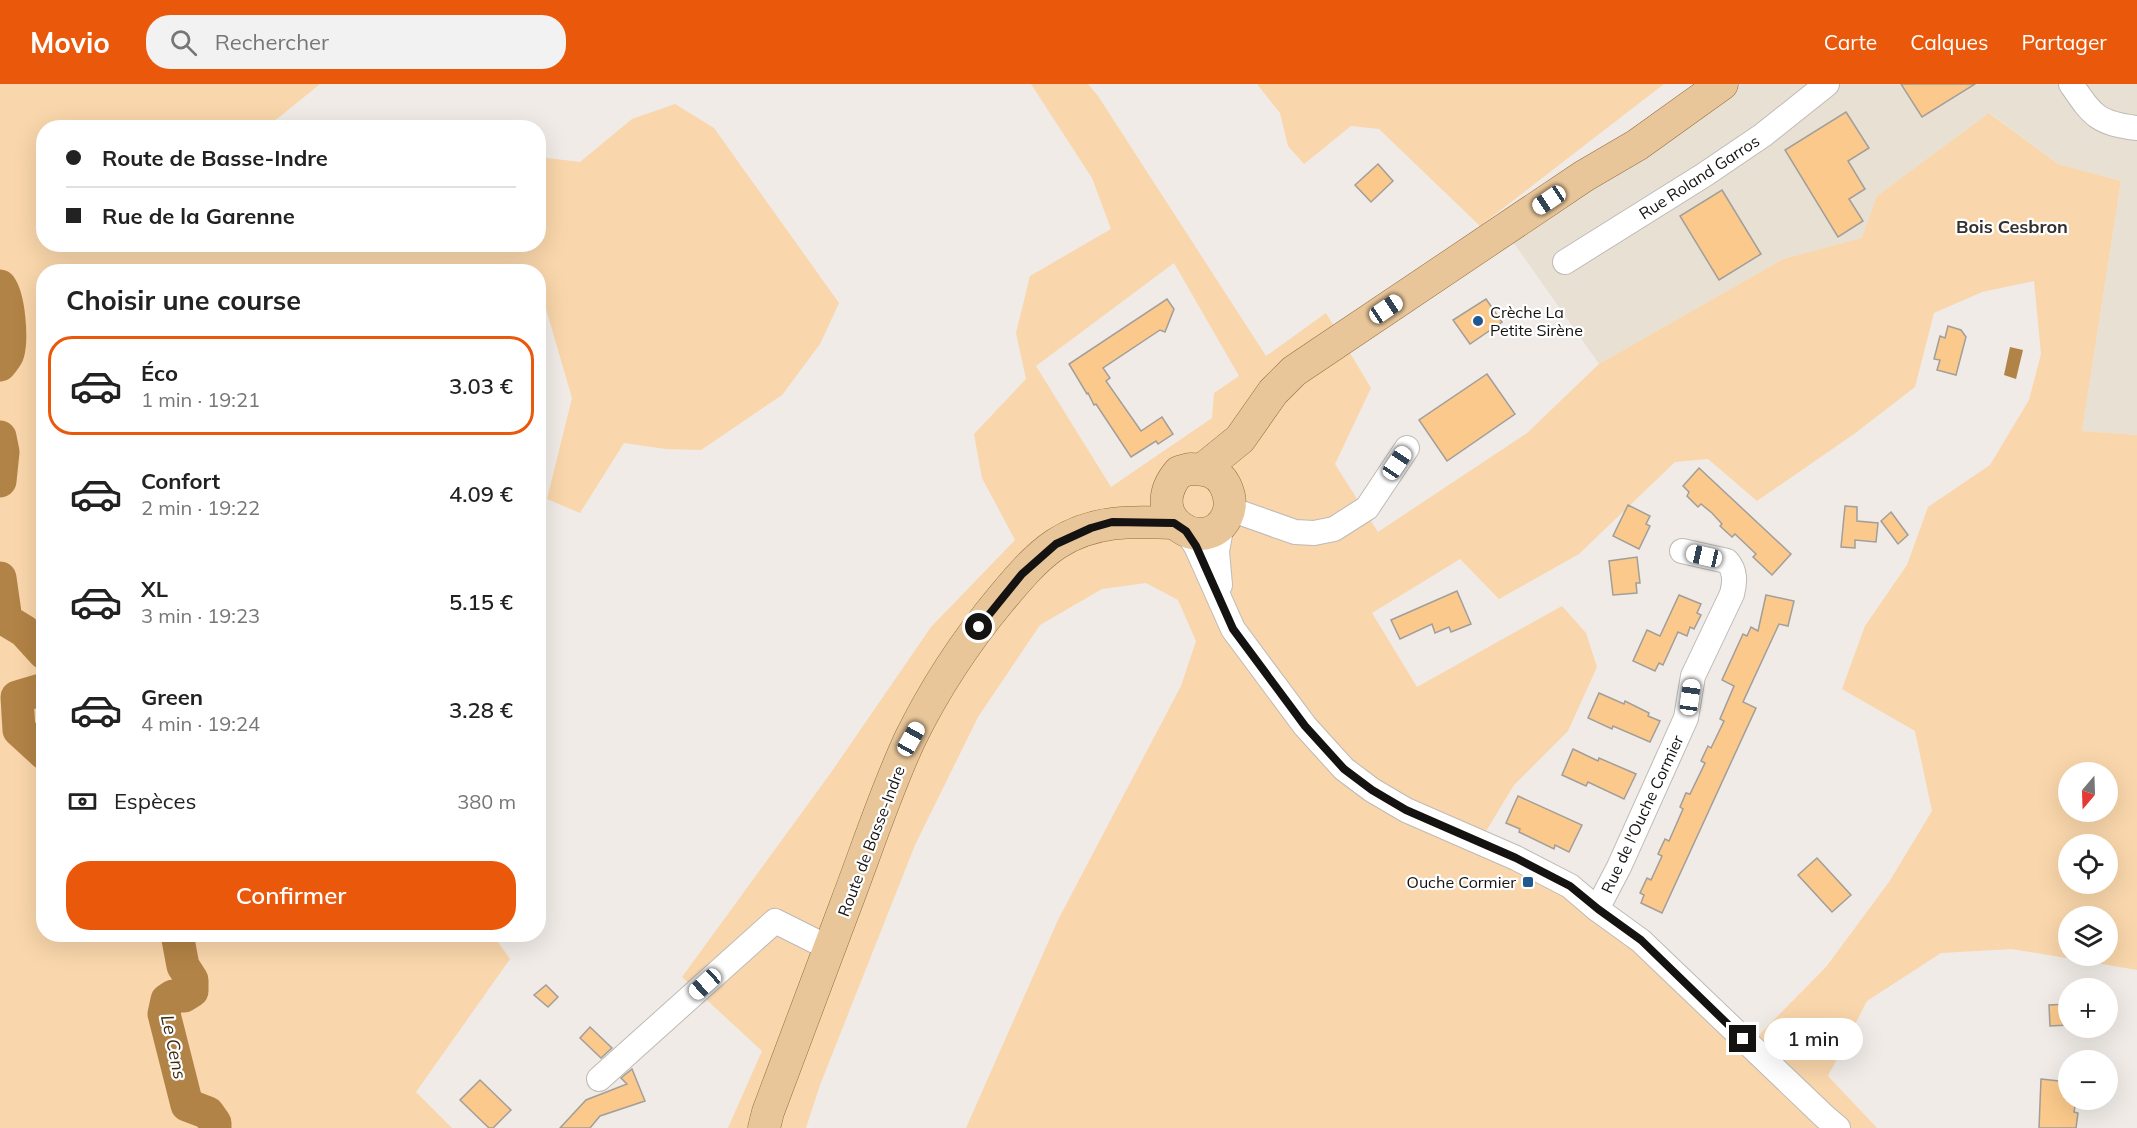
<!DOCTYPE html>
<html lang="fr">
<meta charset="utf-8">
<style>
:root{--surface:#fff;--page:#f2f2f2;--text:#222;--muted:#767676;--line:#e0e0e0;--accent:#ea580c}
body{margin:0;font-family:Mulish,sans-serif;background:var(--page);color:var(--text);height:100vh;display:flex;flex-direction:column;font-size:22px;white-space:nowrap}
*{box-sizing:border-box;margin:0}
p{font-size:20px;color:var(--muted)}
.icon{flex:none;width:33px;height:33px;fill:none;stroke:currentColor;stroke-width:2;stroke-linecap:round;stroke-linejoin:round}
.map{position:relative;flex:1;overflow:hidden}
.details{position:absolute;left:36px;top:180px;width:510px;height:678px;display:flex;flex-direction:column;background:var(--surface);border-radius:24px;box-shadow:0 6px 24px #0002}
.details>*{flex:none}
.guide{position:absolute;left:36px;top:36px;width:510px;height:132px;border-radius:24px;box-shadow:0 6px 24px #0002;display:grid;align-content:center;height:132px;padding:0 30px;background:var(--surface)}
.needle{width:39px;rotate:199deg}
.buttons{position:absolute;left:2058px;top:678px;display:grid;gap:12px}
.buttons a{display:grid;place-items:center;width:60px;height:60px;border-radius:50%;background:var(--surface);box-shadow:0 6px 24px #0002;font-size:30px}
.end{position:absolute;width:27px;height:27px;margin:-14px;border:8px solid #151312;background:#fff;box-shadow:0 0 0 3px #fff}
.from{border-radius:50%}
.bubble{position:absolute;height:42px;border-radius:21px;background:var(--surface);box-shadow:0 6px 24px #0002;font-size:20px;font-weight:600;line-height:42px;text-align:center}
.car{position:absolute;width:18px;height:36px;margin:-18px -9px;border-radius:8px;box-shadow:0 0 4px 2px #0007;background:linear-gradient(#fff 24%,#345 0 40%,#fff 0 76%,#345 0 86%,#fff 0)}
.guide b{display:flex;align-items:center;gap:21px;height:57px;font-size:22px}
.guide b+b{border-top:2px solid var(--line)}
.guide i{width:15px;height:15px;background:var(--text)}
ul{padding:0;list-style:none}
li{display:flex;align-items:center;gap:18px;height:99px;margin:0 12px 9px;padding:0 18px;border:3px solid transparent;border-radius:24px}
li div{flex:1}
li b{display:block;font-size:22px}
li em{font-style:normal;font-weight:600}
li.on{border-color:var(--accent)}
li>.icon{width:54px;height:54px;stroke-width:1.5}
h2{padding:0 30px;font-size:27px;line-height:72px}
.pay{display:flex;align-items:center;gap:15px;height:66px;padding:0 30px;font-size:22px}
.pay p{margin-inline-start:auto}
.action{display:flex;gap:12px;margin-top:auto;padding:12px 30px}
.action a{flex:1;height:69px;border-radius:24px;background:var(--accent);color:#fff;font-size:24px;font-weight:600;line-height:69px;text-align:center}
header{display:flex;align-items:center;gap:36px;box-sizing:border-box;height:84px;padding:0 30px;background:var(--accent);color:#fff}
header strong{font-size:28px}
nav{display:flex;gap:33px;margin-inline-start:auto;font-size:21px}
.search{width:420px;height:54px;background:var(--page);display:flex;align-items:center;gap:15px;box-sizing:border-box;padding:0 21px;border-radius:24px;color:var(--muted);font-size:22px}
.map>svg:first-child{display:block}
.built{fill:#e9e0d4}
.green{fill:#f9d6ab;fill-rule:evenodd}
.water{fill:#b28346}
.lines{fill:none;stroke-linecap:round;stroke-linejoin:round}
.river{stroke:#b28346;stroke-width:33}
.building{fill:#fbc98b;stroke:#a29e99;stroke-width:1.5}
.minor-casing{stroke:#bebab5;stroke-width:26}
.major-casing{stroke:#946f3e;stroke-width:33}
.minor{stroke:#fff;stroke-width:24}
.major{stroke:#e8c699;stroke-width:32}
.route{stroke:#151312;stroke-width:8}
.poi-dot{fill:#215890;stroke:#fff;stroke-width:2}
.labels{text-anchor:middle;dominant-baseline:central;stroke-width:4.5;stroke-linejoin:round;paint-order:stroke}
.street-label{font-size:16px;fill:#151312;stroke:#fff}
.poi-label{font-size:16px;fill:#151312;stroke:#fff;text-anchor:start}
.neighbourhood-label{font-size:18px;font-weight:bold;fill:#34302c;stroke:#fff}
.water-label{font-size:18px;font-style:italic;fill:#3e2a0e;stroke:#fff}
</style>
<header>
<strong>Movio</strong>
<div class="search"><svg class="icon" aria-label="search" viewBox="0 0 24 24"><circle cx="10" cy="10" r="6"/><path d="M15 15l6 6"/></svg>Rechercher</div>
<nav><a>Carte</a><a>Calques</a><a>Partager</a></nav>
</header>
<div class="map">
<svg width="2137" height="1044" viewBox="0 0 2137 1044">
<rect width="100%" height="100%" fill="#f0ebe6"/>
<path class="built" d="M1741 0H2137V351L2082 347 2121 97 2058 80 1990 29 1877 112 1863 154 1783 175 1599 280 1513 158 1670 53Z"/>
<g class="green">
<path d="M0 0H320L267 43 44 44V160H538L539 73 580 78 632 35 675 20 714 44 839 219 820 260 782 311 701 366 666 365 624 359 580 429 547 415 572 314 539 201 538 188 485 187 462 182 403 188H44V850L493 851 510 875 416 1008 452 1044H0Z"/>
<path d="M1031 0H1088L1098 12 1266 272 1326 229 1371 304 1335 380 1378 448 1527 349 1599 280 1783 175 1862 154 1877 112 1989 29 2058 80 2121 97 2082 347 2137 351V886L2012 865 1941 869 1867 917 1828 992 1877 1044H966L1058 836 1181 602 1196 557 1178 516 1146 499 1102 505 1040 541 978 633 915 761 820 1001 806 1044H728L762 967 682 893 830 690 931 543 1015 456 982 394 974 350 1026 295 1016 249 1030 192 1111 145 1092 94ZM1174 179 1239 292 1214 309 1212 334 1111 403 1036 282ZM2034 197 2041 270 2029 316 1990 381 1928 423 1907 481 1865 542 1842 605 1915 647 1932 727 1889 798 1826 883 1757 953 1597 827 1477 762 1514 701 1568 647 1597 583 1586 549 1562 522 1417 603 1372 529 1460 475 1499 515 1579 470 1675 378 1708 375 1757 417 1854 350 1915 303 1934 229 1982 208ZM2068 688H2108V728H2068ZM2068 760H2108V800H2068ZM2068 832H2108V872H2068Z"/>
<path d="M1257 0H1664L1480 142 1379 45 1351 42 1304 80 1288 62 1280 29Z"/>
</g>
<path class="water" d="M2010 263 2023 266 2016 295 2004 291Z"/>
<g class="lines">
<g class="river">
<path d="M0 202C9 214 12 254 8 269 7 273 3 277 0 281"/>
<path d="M0 353 3 368 0 397"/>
<path d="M0 494 6 536 24 547 44 569"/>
<path d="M44 605 17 613 19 646 44 669"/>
<path d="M177 850 183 882 192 896V907L184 912H173L167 916 164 930 187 1021 208 1029 215 1039V1044"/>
</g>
</g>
<g class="building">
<path d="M1901 0H1975L1922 33Z"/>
<path d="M1846 28 1869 64 1848 77 1865 105 1849 115 1863 137 1838 153 1785 66Z"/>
<path d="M1378 80 1393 97 1371 118 1355 101Z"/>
<path d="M1722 106 1761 170 1719 196 1680 132Z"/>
<path d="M1167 215 1174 225 1165 248 1160 246 1103 284 1110 294 1106 297 1141 347 1162 333 1173 350 1158 360 1156 357 1131 373 1096 320 1094 321 1088 309 1087 310 1069 280Z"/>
<path d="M1486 215 1502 238 1470 260 1453 236Z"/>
<path d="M1948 242 1961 246 1966 253 1956 291 1937 286 1940 276 1934 275 1940 252 1945 254Z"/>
<path d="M1487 290 1515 330 1447 377 1419 336Z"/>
<path d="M1699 384 1791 470 1772 491 1753 473 1756 470 1735 450 1732 453 1720 442 1722 440 1712 429 1701 420 1698 423 1687 412 1689 408 1683 402Z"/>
<path d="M1628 421 1650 432 1646 440 1650 442 1639 465 1613 452Z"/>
<path d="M1845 422 1857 423V437L1878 439 1876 458 1855 456V464L1841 463Z"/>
<path d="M1891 428 1908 451 1898 460 1881 437Z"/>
<path d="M1637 473 1640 499H1636L1637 509 1613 511 1609 477Z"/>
<path d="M1457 507 1471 540 1451 548 1449 543 1435 549 1432 540 1400 555 1391 536Z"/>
<path d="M1679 511 1701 520 1697 529 1701 531 1694 545 1690 543 1687 552 1678 548 1663 581 1659 579 1655 587 1633 577 1647 546 1660 552Z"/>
<path d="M1766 511 1794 517 1788 542 1779 540 1743 618 1756 624 1662 829 1641 819 1644 811 1640 809 1647 794 1651 796 1662 772 1658 770 1665 755 1669 757 1683 725 1680 723 1686 709 1690 710 1705 679 1701 677 1708 662 1711 664 1724 637 1720 635 1734 602 1722 596 1743 550 1747 552 1751 543 1758 547Z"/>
<path d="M1599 609 1624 620 1625 617 1649 629 1648 632 1660 637 1650 658 1613 642 1612 645 1588 634Z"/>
<path d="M1573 665 1598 677 1599 674 1636 690 1624 715 1588 698 1586 702 1562 691Z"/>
<path d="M1518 712 1582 741 1569 768 1555 761 1554 765 1519 748 1520 745 1506 739Z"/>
<path d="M1817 774 1851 811 1832 828 1798 791Z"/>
<path d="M546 901 558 913 548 923 534 911Z"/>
<path d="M2068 920V941L2050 942 2049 921Z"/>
<path d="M590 943 612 964 601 974 580 954Z"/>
<path d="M632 985 645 1017 600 1032 590 1044H560L586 1016 627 1000 621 994Z"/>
<path d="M2041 995 2068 998V1016L2076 1017 2074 1028 2078 1029 2076 1044H2039Z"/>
<path d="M480 996 511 1026 493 1044H489L460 1016Z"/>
</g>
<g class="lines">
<g class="minor-casing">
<g id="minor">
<path d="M2071 0C2093 32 2097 39 2137 44"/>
<path d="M1565 178 1704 91 1763 51 1827 0"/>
<path d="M1230 425 1295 448 1314 449 1334 445 1367 424 1407 364"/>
<path d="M1186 447 1196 462 1233 545 1305 642 1344 685 1372 706 1406 726 1516 774 1570 802 1597 825 1641 857 1825 1033 1838 1044"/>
<path d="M1220 501 1217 467 1222 440"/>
<path d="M1597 825 1619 783 1686 634 1693 592 1732 510C1735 498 1736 487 1727 477L1682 467"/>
<path d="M599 995 775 837 829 864"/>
</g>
</g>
<g class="major-casing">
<g id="major">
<path d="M1190 385C1204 385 1218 387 1225 401 1230 411 1232 421 1227 432 1207 474 1139 435 1179 388Z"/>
<path d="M1203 385 1240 355 1273 308 1294 287 1584 92 1637 61 1722 0"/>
<path d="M764 1044 768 1028C794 959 820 889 846 820 867 765 885 709 910 655 934 606 966 557 1001 515 1017 496 1035 474 1056 460 1093 436 1131 437 1174 439"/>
</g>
</g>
<use href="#minor" class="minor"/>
<use href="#major" class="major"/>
</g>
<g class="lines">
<path class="route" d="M979 543 1022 490 1056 460 1091 444 1112 438 1174 439 1186 447 1196 462 1233 545 1305 642 1344 685 1372 706 1406 726 1516 774 1570 802 1598 825 1641 856 1743 955"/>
</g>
<g class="poi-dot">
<circle cx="1478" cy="237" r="6"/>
<rect x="1522" y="792" width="12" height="12" rx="3"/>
</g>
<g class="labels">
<g class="street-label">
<text transform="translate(1699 93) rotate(-33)">Rue Roland Garros</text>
<text transform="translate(1642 730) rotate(-65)">Rue de l'Ouche Cormier</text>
<text transform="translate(871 757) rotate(-69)">Route de Basse-Indre</text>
</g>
<g class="poi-label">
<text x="1490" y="228">Crèche La<tspan x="1490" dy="18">Petite Sirène</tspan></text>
<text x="1516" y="798" text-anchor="end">Ouche Cormier</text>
</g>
<g class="neighbourhood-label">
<text x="2012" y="142">Bois Cesbron</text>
</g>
<g class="water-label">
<text transform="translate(174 963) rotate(78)">Le Cens</text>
</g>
</g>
</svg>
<div class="buttons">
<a><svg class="needle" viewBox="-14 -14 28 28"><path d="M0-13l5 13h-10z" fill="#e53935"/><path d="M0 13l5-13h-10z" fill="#767676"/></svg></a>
<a><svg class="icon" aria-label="locate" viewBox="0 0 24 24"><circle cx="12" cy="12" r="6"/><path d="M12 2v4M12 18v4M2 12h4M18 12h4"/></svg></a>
<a><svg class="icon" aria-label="layers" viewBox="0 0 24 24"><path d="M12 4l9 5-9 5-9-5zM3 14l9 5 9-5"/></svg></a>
<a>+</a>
<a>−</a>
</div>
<i class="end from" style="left:979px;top:543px"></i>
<i class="end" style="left:1743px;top:955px"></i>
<div class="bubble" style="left:1764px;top:934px;width:99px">1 min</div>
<i class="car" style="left:1549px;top:116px;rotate:236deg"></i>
<i class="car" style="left:1386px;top:225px;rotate:56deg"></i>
<i class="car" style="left:1397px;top:379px;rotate:34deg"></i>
<i class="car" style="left:1704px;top:472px;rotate:283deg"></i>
<i class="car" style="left:1690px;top:613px;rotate:8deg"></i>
<i class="car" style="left:911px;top:655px;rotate:29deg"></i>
<i class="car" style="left:705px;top:900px;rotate:228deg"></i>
<div class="guide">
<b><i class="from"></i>Route de Basse-Indre</b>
<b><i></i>Rue de la Garenne</b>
</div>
<section class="details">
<h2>Choisir une course</h2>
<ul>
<li class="on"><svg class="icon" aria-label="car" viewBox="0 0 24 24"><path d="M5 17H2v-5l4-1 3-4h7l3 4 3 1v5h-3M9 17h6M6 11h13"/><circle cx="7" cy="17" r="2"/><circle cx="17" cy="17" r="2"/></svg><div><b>Éco</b><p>1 min · 19:21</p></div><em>3.03 €</em></li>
<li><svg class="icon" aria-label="car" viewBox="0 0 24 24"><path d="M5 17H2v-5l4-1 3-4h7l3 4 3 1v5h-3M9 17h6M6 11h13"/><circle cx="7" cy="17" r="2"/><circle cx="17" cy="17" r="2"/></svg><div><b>Confort</b><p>2 min · 19:22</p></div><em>4.09 €</em></li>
<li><svg class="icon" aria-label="car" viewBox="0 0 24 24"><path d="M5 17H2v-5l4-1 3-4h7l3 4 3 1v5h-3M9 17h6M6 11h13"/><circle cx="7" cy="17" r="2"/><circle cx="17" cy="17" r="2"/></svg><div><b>XL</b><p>3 min · 19:23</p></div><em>5.15 €</em></li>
<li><svg class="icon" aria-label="car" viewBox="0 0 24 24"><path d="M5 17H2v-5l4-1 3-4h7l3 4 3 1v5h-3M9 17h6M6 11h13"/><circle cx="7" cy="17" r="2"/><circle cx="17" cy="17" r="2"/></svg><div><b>Green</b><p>4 min · 19:24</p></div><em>3.28 €</em></li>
</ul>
<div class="pay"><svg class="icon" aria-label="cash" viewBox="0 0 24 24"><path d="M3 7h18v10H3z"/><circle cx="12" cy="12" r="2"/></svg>Espèces<p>380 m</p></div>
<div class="action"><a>Confirmer</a></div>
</section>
</div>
